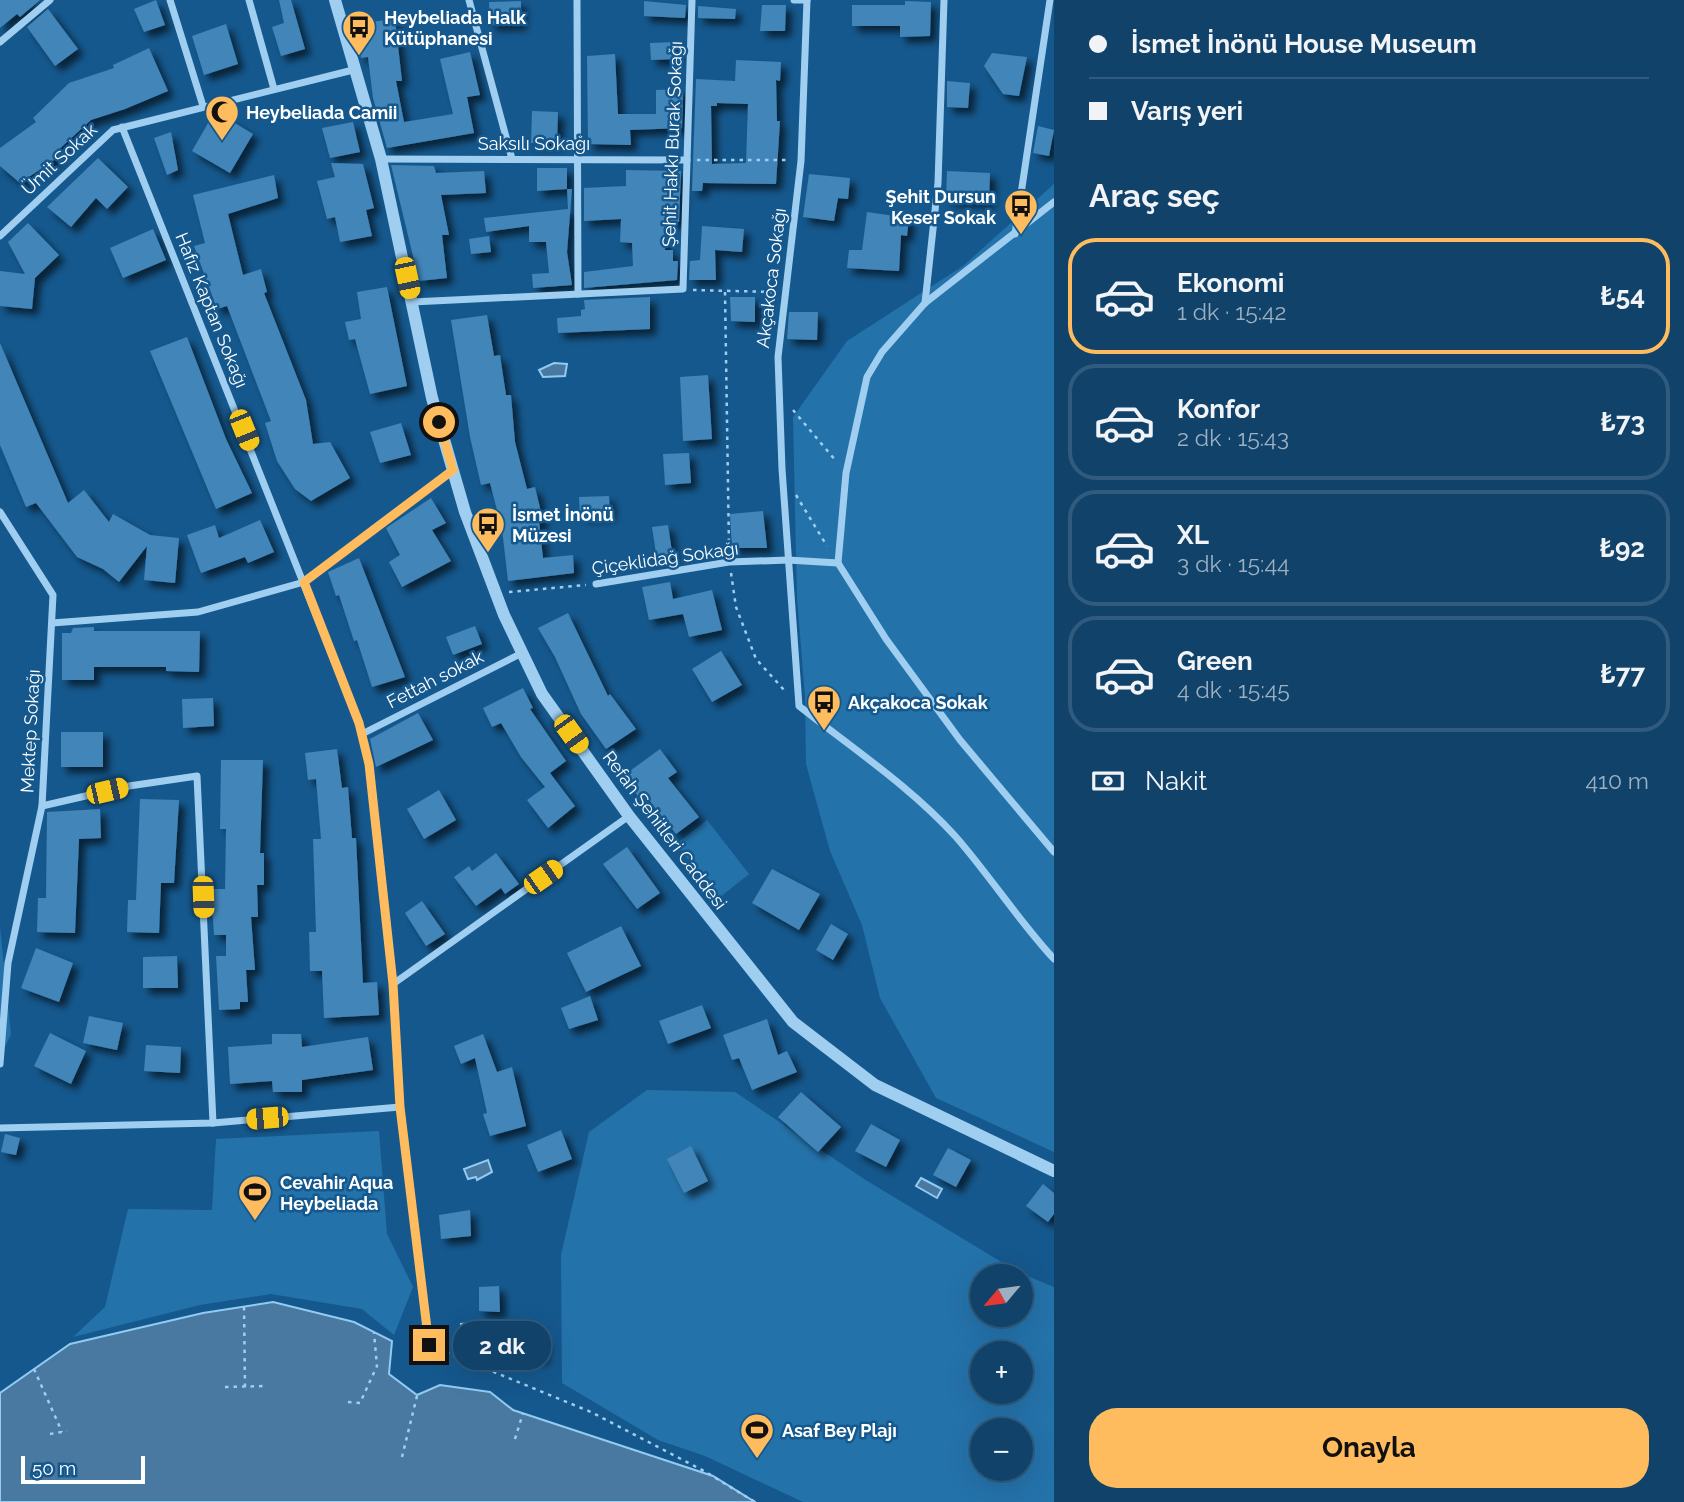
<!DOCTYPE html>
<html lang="tr">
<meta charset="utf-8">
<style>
:root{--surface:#10426a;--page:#1e4d72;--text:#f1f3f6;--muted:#9cb0c1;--line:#305b7e;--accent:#ffbc5e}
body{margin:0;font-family:Raleway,sans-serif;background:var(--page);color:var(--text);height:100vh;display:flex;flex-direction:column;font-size:26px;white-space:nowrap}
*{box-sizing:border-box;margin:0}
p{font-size:23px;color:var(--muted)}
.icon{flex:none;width:38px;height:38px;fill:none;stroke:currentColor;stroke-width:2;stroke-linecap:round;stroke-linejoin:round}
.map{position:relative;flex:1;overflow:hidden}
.drawer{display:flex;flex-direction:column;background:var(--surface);width:630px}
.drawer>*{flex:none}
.banner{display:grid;align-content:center;height:154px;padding:0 35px;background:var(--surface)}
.needle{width:46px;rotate:241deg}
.fabs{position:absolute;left:970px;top:1264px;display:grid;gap:14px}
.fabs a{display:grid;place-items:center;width:63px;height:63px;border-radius:50%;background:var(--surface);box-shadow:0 7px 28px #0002,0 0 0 2px var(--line);font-size:35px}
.scale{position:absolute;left:21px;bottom:18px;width:124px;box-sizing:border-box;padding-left:7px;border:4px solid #fff;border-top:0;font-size:19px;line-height:24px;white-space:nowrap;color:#fff;-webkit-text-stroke:5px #15588d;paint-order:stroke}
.end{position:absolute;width:32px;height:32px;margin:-16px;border:9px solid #ffbc5e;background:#111;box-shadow:0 0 0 4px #111}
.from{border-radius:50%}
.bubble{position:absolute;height:49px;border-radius:24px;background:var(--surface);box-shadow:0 7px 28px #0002,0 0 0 2px var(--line);font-size:23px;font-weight:700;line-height:49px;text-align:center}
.car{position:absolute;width:21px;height:42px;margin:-21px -10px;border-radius:9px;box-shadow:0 0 5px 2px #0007;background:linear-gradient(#f5c518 24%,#345 0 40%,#f5c518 0 76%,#345 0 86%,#f5c518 0)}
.banner b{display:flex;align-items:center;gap:24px;height:66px;font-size:26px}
.banner b+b{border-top:2px solid var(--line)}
.banner i{width:18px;height:18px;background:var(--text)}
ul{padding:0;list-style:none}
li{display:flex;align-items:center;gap:21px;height:116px;margin:0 14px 10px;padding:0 21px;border:4px solid var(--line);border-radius:28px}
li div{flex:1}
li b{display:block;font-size:26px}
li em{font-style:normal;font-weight:700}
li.active{border-color:var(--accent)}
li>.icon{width:63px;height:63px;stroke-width:1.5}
h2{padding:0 35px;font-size:32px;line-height:84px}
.pay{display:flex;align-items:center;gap:18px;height:77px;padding:0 35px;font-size:26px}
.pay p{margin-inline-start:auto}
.cta{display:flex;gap:14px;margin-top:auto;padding:14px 35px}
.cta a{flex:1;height:80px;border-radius:28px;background:var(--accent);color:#111;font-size:28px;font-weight:700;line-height:80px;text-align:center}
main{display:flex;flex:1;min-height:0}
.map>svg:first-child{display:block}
.green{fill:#2472aa;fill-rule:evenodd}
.water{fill:#4979a0;stroke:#91cbf3;stroke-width:2}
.building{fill:#4285b8;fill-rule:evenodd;filter:url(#shadow)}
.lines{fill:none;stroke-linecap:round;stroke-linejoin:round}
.path{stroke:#9fcef0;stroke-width:2.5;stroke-dasharray:3.5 5;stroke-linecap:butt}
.minor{stroke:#9fcef0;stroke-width:7}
.tertiary{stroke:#9fcef0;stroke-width:12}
.route{stroke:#ffbc5e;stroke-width:9}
.labels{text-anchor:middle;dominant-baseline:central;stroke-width:5;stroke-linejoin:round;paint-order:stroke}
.poi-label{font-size:18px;font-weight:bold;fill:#fff;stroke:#15588d;text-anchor:start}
.street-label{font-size:18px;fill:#fff;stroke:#15588d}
</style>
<main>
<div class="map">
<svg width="1054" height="1502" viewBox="0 0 1054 1502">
<defs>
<filter id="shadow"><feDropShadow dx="6" dy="6" stdDeviation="3.5" flood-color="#0009"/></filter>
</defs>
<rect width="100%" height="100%" fill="#15588d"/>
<g class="green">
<path d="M1054 184V1152L936 1098 880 998 862 925 830 851 806 764 805 696 797 598 793 417 847 341 963 266Z"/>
<path d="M707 820 749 874 719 898 676 844Z"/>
<path d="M0 927 11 1034 0 1058Z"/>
<path d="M647 1090 735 1092 864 1179 1018 1272 1054 1287V1502H803L705 1456 658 1440 562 1383 561 1255 589 1132ZM982 1276H1020V1314H982ZM982 1353H1020V1391H982ZM982 1430H1020V1468H982Z"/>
<path d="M379 1131 387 1234 413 1287 394 1335 362 1309 271 1294 200 1305 73 1337 105 1307 128 1209 212 1210 216 1139Z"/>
</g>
<g class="water">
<path d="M554 363 567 364 565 376 543 377 539 370Z"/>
<path d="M488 1160 492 1172 477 1180 476 1177 468 1179 464 1169Z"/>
<path d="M921 1178 942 1189 937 1198 916 1186Z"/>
<path d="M273 1302 354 1322 392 1341 389 1374 417 1395 440 1385 490 1392 513 1410 713 1476 755 1502H0V1393L70 1344 203 1313Z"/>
<path d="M490 1322 491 1336 463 1338 461 1324Z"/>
</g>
<g class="building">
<path d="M0 0H40L20 17 17 14 0 28Z"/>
<path d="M156 0 165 25 144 32 134 9Z"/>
<path d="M279 0H291L305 49 281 56 272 27 284 23Z"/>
<path d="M521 1V24L490 25 489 2Z"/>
<path d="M644 1 686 5 685 18 644 16Z"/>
<path d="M905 1 931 2 930 36 900 37V26H852V5H905Z"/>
<path d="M762 5H786L785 31H760Z"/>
<path d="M698 6 736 9 735 19 698 18Z"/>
<path d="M48 9 78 49 55 66 27 27Z"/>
<path d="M395 19 402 81H396L404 122 453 114 440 59 470 52 480 95 467 97 474 133 387 148 373 98 368 57 361 58 354 24Z"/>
<path d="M226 24 238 64 204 75 192 36Z"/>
<path d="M675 42 676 59 651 60 650 43Z"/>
<path d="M149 48 168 91 125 109 91 120 54 154 57 158 20 183 0 166V148L36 122 33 118 69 83 114 68 113 65Z"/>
<path d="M992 53 1027 57 1019 96 1003 94 984 66Z"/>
<path d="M615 54 618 114H656V90L683 89 682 128 630 130 631 145 588 144 587 56Z"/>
<path d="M736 60 781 62 780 81 776 80 777 121H780L776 184 703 183 702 191H692L696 79 735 81ZM717 103 748 104 746 163 712 164 711 106H717Z"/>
<path d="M947 81 970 83 968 108 947 107Z"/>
<path d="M215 111 253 134 230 173 192 151Z"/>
<path d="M532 111 558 112 557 143H531Z"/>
<path d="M353 122 360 152 330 158 322 128Z"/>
<path d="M1038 126 1054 130 1049 156 1033 153Z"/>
<path d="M171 132 178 170 167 175 154 138Z"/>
<path d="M98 158 128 187 107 209 96 198 71 227 47 207Z"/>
<path d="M331 163 363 164 374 208 366 210 372 236 340 242 335 217 327 219 317 181 335 177Z"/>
<path d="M391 165 434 166 436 173 484 171 486 193 441 195 449 235H442L447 278 419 281Z"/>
<path d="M537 168H567V189H572L567 252 572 285 533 288 532 274 549 273 546 242H529V226L486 232 484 218 568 209 567 189 537 191Z"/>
<path d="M626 170 681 171 679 222 666 221 665 250H673V261H678L677 280 584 288V272L633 266 632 243 620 242 621 219 584 221V188L626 186Z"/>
<path d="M947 171 990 173 989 202 946 200Z"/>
<path d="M809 174 850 178 848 199 838 198 834 221 803 217Z"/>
<path d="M274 175 278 198 228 214 243 275 261 269 267 292 264 293 306 400 313 444 330 442 350 478 311 501 295 489 277 461 265 423 271 421 227 306 217 309 194 246 205 243 193 195Z"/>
<path d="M867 212 909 218 907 236 901 235 899 271 847 268 849 250H862Z"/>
<path d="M28 223 59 255 35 278 32 309 0 306V271L25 274 8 242Z"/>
<path d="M702 226 744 229 742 252 715 250 716 280H689L690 261 700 260Z"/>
<path d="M153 229 166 260 123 278 110 248Z"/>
<path d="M489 236 491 252 471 254 469 239Z"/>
<path d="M387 287 407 386 370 394 355 339 349 340 345 322 361 319 357 292Z"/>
<path d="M650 297V329L558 333 557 318 581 316V310L585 309 584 300Z"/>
<path d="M730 297H755V322L731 321Z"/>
<path d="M789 312H818L817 340 787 339Z"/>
<path d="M487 315 494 356 500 355 506 395H511L515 442 527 489 535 487 543 520 539 521 543 558 573 555 574 573 508 581 502 529 490 483 481 485 470 437 451 320Z"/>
<path d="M187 337 226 439 252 493 216 509 150 351Z"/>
<path d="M0 343 68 503 84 490 109 522 113 514 150 535 179 538 175 583 144 580 147 546 119 582 103 569 77 557 36 503 26 507 0 445Z"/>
<path d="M708 375 712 439 683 441 680 377Z"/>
<path d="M401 423 411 455 380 463 370 432Z"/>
<path d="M689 453 691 483 665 485 663 454Z"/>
<path d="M609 496 610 515 580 516 579 497Z"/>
<path d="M431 498 446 523 432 530 451 561 402 587 389 562 400 555 386 528Z"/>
<path d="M763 511 767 548H732L730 514Z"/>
<path d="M260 520 274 552 248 563 245 557 201 573 187 535 215 525 219 538Z"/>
<path d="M668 525 673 558 657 560 652 527Z"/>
<path d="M359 558 405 677 372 687 357 640 354 641 339 595 336 596 328 572Z"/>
<path d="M670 582 673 599 712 590 722 630 689 637 683 614 649 620 642 587Z"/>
<path d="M568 613 608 696 610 694 636 729 606 749 581 714 555 657 538 628Z"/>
<path d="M475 626 482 644 453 655 446 637Z"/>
<path d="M94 627V631H200L199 672 166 671V667H94V680H62V633H71L73 628Z"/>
<path d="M721 651 742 685 712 702 692 669Z"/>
<path d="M523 688 533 708 530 709 566 761 550 773 575 806 548 828 527 800 545 787 521 757 501 723 492 727 483 708Z"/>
<path d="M213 698 214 726 183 728 182 699Z"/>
<path d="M418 713 433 740 376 767 370 739Z"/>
<rect x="61" y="732" width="42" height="35"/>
<path d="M337 749 342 788 348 787 352 838H356L363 983 377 982 379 1015 324 1018 322 971H310L309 932H316L313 839H321L316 779 308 780 305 753Z"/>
<path d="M660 749 677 772 668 778 699 817 676 834 645 795 640 799 623 776Z"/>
<path d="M221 760H263L260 853H264V885H257L258 917H251L255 970H246L248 1002H240V1009L219 1010 216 956H226V935H214L211 889H225L226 829H220Z"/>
<path d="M439 790 456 820 424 839 407 809Z"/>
<path d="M140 799 179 800 174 883H161L159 933 127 932 128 900H136Z"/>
<path d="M100 809 101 838 79 839 75 933 37 932 38 898H46L47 812Z"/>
<path d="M627 847 660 893 637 909 603 864Z"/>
<path d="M496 853 519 884 505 894 501 888 476 906 454 877 469 866 472 871Z"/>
<path d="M772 869 820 894 799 930 752 903Z"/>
<path d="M422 901 445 934 426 946 405 913Z"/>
<path d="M831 924 848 934 833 960 816 950Z"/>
<path d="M621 926 641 966 586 992 567 953Z"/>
<path d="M36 948 73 963 59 1002 21 988Z"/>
<path d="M177 956 178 988H143V957Z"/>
<path d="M590 996 598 1020 569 1029 561 1008Z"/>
<path d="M702 1005 711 1028 668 1044 659 1021Z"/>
<path d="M89 1016 123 1023 117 1050 83 1043Z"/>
<path d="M767 1019 778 1055 787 1051 797 1072 752 1090 739 1058 732 1060 723 1035Z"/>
<path d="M50 1033 86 1051 71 1084 34 1066Z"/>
<path d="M272 1034H301L302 1047 368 1037 373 1070 302 1080V1092H273L272 1081 230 1084 228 1047 272 1044Z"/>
<path d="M483 1034 497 1072 512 1067 526 1126 490 1136 483 1114 487 1113 475 1058 461 1064 454 1046Z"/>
<path d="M146 1045 181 1047 180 1073 144 1071Z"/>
<path d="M801 1092 841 1127 818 1152 778 1117Z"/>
<path d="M871 1124 900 1140 886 1167 855 1151Z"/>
<path d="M561 1130 572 1159 538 1172 527 1145Z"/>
<path d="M5 1134 20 1138 16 1155 1 1152Z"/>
<path d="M691 1146 708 1181 684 1193 667 1159Z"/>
<path d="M948 1148 971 1160 956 1187 933 1175Z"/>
<path d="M1043 1184 1054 1193V1214L1048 1222 1026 1206Z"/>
<path d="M470 1210 471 1236 441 1239 439 1215Z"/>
<path d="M499 1286 500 1312 479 1311V1287Z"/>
<path d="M523 1334 545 1338 542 1359 520 1355Z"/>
</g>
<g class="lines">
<g class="path">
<path d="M697 160H788"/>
<path d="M693 290 774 292"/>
<path d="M725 292 729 549"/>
<path d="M793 410 836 461"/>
<path d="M796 495 827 546"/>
<path d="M731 573 736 607 756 659 785 691"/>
<path d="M509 592 586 585"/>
<path d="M244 1307 245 1387"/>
<path d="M438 1349 591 1412 704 1471 755 1502"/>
<path d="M34 1369 62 1432"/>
<path d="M225 1387 266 1386"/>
<path d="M348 1402 360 1403 377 1366 374 1333"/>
<path d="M50 1434 67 1431"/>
<path d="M515 1439 523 1413"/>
<path d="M402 1457 417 1396"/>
</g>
<g class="minor">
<path d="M170 0 203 106"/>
<path d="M249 0 274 89"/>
<path d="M469 0 512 159"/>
<path d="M577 0 578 294"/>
<path d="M794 0H807"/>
<path d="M807 0 801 161 778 357 782 469 799 706C852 748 911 787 956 837 990 876 1018 920 1054 959"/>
<path d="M0 42 50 0"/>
<path d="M122 127 359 723 369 764 393 984"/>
<path d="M381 159 687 160"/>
<path d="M1054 202 925 303 882 352 867 377 846 473 838 563 886 639 960 740 1054 852"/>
<path d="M1015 234 1050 0"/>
<path d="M0 236 113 130 353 70"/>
<path d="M412 302 683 289 692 0"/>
<path d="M925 303 938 183 944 0"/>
<path d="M0 512 53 595 42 806 8 963 0 1064"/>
<path d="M596 584 729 562 788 560 838 563"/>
<path d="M52 623 198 612 304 582 453 470"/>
<path d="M362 734 522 653"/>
<path d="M42 806 129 786 197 776 213 1123"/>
<path d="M400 1107 429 1345"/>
<path d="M0 1128 213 1123 400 1107 393 984 629 816"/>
</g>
<path class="tertiary" d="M335 0 381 159 432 398 465 512 504 615 542 694 629 816 793 1022 875 1085 1054 1171"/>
</g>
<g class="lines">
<path class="route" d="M429 1345 400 1107 393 984 369 764 359 723 304 582 453 470 439 422"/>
</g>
<defs>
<g id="bus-pin" transform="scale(1.75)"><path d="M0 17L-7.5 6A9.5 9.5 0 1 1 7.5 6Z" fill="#ffbc5e" stroke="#15588d"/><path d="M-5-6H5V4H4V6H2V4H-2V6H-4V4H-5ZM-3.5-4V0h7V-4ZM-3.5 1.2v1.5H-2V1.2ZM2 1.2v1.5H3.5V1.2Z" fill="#111"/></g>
<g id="mosque-pin" transform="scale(1.75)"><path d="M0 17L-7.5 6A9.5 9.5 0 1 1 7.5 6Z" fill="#ffbc5e" stroke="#15588d"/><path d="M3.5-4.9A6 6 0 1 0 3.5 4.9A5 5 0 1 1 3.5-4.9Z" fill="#111"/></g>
<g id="stadium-pin" transform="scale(1.75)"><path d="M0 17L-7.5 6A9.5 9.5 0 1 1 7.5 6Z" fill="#ffbc5e" stroke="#15588d"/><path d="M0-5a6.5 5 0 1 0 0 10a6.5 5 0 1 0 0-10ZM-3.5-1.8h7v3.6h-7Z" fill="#111"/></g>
</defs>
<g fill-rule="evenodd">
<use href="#bus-pin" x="359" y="27"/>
<use href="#mosque-pin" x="222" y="112"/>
<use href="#bus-pin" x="1021" y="206"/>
<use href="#bus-pin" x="488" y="524"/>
<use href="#bus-pin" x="824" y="702"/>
<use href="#stadium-pin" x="255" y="1192"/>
<use href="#stadium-pin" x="757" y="1430"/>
</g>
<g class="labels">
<g class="poi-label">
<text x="384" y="17">Heybeliada Halk<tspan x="384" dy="21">Kütüphanesi</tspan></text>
<text x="246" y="112">Heybeliada Camii</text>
<text x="996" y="196" text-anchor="end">Şehit Dursun<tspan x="996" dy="21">Keser Sokak</tspan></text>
<text x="512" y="514">İsmet İnönü<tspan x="512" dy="21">Müzesi</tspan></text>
<text x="848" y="702">Akçakoca Sokak</text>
<text x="280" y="1182">Cevahir Aqua<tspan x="280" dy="21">Heybeliada</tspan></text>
<text x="782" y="1430">Asaf Bey Plajı</text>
</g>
<g class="street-label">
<text x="534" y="143">Saksılı Sokağı</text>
<text transform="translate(672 144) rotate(-88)">Şehit Hakkı Burak Sokağı</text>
<text transform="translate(59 159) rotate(-43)">Ümit Sokak</text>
<text transform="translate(771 278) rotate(-83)">Akçakoca Sokağı</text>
<text transform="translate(212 310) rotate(68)">Hafız Kaptan Sokağı</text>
<text transform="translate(665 558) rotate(-8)">Çiçeklidağ Sokağı</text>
<text transform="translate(435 679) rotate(-27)">Fettah sokak</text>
<text transform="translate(30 731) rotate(-87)">Mektep Sokağı</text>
<text transform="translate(665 830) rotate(53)">Refah Şehitleri Caddesi</text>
</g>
</g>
</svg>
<div class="fabs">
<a><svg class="needle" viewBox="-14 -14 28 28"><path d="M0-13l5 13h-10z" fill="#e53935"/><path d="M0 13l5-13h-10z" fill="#9cb0c1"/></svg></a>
<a>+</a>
<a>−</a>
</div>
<div class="scale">50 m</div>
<i class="end from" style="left:439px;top:422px"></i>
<i class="end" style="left:429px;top:1345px"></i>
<div class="bubble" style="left:453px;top:1321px;width:98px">2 dk</div>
<i class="car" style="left:407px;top:278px;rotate:168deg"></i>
<i class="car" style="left:244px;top:430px;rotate:158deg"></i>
<i class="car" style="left:571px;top:734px;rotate:144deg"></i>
<i class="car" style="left:107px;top:791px;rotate:77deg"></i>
<i class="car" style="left:543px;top:877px;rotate:55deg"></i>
<i class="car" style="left:203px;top:897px;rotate:178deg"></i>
<i class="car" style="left:267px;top:1118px;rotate:265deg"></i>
</div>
<section class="drawer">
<div class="banner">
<b><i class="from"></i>İsmet İnönü House Museum</b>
<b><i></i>Varış yeri</b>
</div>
<h2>Araç seç</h2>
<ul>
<li class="active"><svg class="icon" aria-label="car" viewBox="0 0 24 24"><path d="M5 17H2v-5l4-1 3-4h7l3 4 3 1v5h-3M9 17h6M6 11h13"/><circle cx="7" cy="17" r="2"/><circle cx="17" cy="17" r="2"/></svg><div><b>Ekonomi</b><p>1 dk · 15:42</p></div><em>₺54</em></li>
<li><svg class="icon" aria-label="car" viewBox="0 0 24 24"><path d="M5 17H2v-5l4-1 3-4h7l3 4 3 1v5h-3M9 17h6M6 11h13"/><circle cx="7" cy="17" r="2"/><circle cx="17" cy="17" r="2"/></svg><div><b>Konfor</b><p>2 dk · 15:43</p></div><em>₺73</em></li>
<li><svg class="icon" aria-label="car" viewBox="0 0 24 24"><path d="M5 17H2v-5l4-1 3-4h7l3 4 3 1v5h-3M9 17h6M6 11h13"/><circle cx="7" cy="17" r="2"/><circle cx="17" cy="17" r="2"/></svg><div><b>XL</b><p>3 dk · 15:44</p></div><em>₺92</em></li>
<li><svg class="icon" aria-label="car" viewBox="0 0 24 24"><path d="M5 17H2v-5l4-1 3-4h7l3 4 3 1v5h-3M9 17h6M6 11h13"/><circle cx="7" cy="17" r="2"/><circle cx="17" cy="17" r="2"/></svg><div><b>Green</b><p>4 dk · 15:45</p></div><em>₺77</em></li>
</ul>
<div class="pay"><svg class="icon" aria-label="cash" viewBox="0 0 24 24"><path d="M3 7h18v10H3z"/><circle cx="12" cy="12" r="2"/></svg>Nakit<p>410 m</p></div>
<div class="cta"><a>Onayla</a></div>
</section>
</main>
